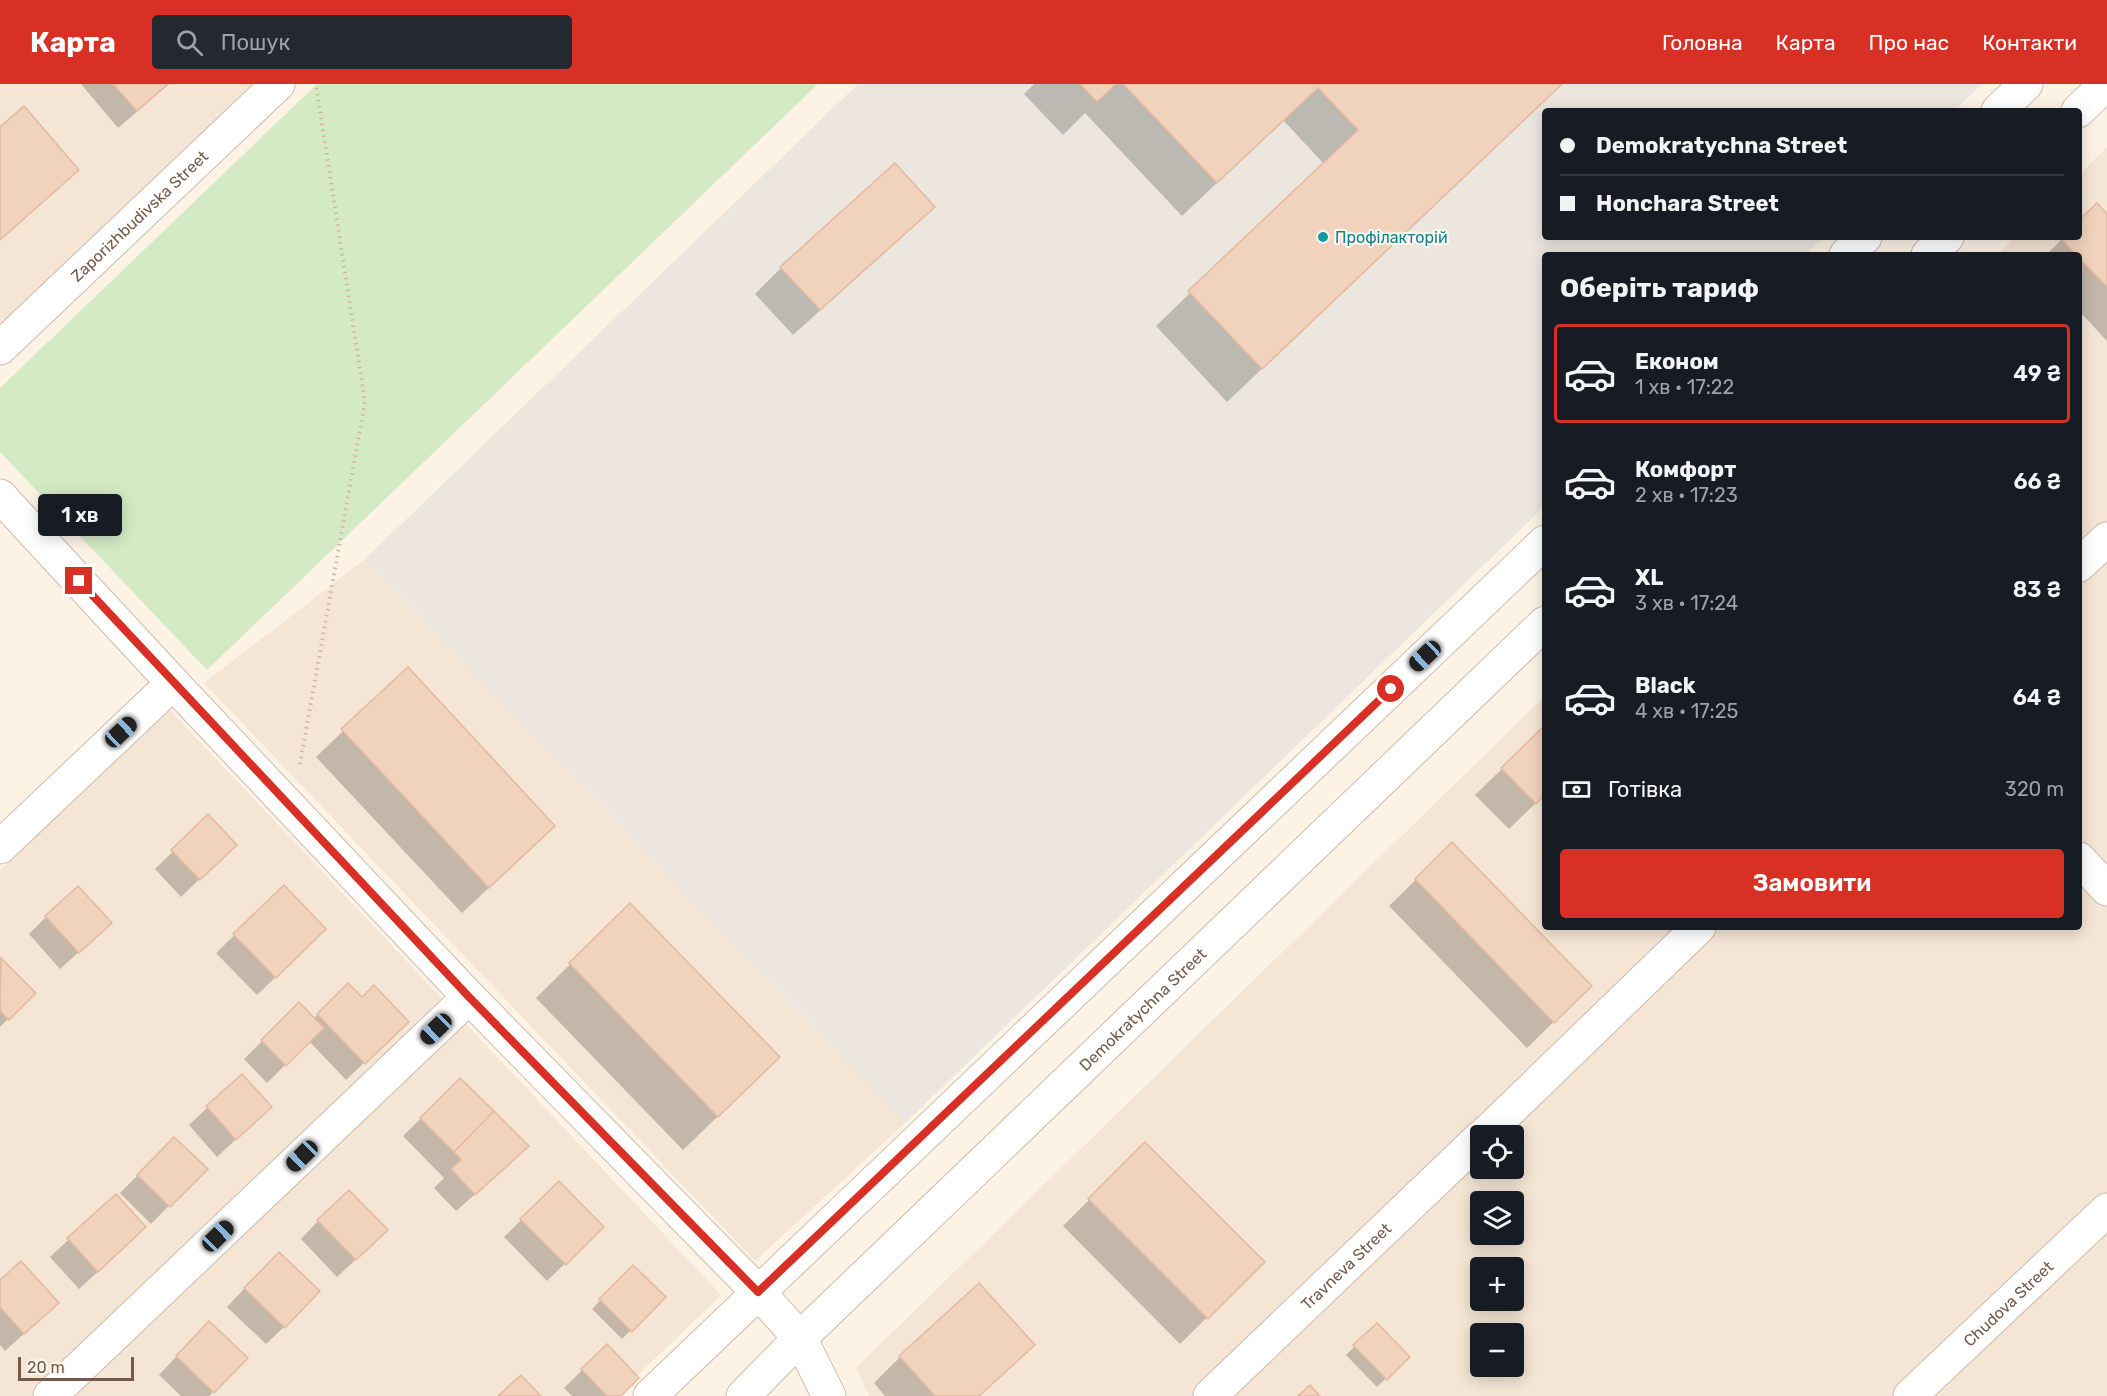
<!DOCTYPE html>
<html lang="uk">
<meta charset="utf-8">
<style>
:root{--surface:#171b24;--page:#242831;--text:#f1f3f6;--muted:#9ea1a6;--line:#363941;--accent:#d93025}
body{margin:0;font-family:Rubik,sans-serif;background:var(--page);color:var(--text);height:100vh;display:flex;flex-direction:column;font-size:22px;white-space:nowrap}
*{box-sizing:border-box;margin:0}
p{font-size:20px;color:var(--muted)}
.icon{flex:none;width:33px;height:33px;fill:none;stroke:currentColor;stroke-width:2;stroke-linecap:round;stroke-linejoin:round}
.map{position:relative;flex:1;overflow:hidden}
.drawer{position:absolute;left:1542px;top:168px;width:540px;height:678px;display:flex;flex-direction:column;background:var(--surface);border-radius:6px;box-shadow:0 3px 15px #0003}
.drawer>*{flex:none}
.banner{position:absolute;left:1542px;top:24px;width:540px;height:132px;border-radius:6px;box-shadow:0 3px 15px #0003;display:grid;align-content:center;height:132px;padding:0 18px;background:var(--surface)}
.buttons{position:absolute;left:1470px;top:1041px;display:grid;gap:12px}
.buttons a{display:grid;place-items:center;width:54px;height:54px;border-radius:6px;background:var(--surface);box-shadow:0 3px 15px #0003;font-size:30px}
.scale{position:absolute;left:18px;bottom:15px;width:116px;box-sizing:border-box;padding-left:6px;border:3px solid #755a4a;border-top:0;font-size:16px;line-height:21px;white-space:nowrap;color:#755a4a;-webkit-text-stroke:4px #fff7ec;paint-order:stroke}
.end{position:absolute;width:27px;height:27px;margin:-14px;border:8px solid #d93025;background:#fff;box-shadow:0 0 0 3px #fff}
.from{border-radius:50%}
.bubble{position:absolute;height:42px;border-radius:6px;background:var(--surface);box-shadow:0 3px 15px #0003;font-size:20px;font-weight:600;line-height:42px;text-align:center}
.car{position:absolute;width:18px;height:36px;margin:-18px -9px;border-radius:8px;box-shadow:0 0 4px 2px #0007;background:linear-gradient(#222 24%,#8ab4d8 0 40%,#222 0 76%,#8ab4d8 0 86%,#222 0)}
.banner b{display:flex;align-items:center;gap:21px;height:57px;font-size:22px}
.banner b+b{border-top:2px solid var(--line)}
.banner i{width:15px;height:15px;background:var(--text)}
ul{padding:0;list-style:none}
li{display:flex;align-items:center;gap:18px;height:99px;margin:0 12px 9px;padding:0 6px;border:3px solid transparent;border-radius:6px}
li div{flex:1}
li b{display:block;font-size:22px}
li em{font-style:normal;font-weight:600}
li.active{border-color:var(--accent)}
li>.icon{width:54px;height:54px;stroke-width:1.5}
h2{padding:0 18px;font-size:27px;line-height:72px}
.pay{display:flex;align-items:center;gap:15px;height:66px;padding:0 18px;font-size:22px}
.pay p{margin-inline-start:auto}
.primary-button{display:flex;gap:12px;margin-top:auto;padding:12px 18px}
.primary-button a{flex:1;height:69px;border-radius:6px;background:var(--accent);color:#fff;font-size:24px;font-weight:600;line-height:69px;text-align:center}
header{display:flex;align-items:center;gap:36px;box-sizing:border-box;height:84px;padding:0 30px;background:var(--accent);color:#fff}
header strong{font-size:28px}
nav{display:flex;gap:33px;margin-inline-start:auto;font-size:21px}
.search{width:420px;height:54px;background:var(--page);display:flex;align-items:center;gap:15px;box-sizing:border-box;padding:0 21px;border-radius:6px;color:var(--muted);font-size:22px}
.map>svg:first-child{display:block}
.residential{fill:#f4e5d4;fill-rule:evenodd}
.industrial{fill:#ece6df}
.green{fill:#d3eac4}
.shadow{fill:#0003}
.building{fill:#f1d2bd;stroke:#e4b99e;stroke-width:1.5}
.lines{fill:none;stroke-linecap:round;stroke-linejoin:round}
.minor-casing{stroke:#cebbac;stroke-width:35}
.path{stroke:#d6b6a0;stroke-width:4;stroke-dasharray:1.5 4.5;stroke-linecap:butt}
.minor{stroke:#fff;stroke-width:33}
.route{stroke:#d93025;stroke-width:8}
.culture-dot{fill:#0f9aa8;stroke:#fff7ec;stroke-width:2}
.labels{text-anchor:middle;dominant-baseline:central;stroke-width:4.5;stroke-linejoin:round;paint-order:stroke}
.street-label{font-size:16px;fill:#755a4a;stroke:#fff7ec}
.culture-label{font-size:16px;fill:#0d838f;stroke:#fff7ec;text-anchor:start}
</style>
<header>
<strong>Карта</strong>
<div class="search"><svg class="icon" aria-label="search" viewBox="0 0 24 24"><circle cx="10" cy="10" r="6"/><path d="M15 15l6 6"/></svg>Пошук</div>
<nav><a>Головна</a><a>Карта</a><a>Про нас</a><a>Контакти</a></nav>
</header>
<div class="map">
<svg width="2107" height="1312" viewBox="0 0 2107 1312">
<rect width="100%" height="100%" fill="#fcf3e5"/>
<g class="residential">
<path d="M0 0H261L0 248Z"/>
<path d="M2107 63V1312H869L856 1284 1545 612V843H2079V171H1997L2015 153H2079V91ZM1480 1052H1514V1084H1480ZM1480 1118H1514V1150H1480ZM1480 1184H1514V1216H1480ZM1480 1250H1514V1282H1480Z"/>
<path d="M364 476 905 1039 755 1177 204 599Z"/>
<path d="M170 626 721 1211 616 1312H0V786Z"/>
</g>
<path class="industrial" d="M858 0H1982L1954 27H1545V153H1824L1805 171H1545V422L905 1039 364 476Z"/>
<path class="green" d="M317 0H818L207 586 0 368V304Z"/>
<g class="shadow">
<path d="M81 0H169L118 44Z"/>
<path d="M1034 0H1562L1227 318 1156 242 1324 80 1283 36 1182 132 1085 29 1063 51 1024 10Z"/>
<path d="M0 45 77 86 0 156Z"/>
<path d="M933 123 906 149 793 251 755 210 781 184Z"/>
<path d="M2107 132V257L2079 227V171H2046L2064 153H2079V138Z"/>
<path d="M408 585 527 768 462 829 316 673Z"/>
<path d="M1545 643V710L1509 745 1475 711Z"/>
<path d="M208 733 217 778 181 813 155 785Z"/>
<path d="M1452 760 1590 902 1527 964 1389 822Z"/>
<path d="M284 803 307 863 257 911 216 869Z"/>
<path d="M630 821 744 1007 683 1066 536 914Z"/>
<path d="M46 833 92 856 60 885 29 850Z"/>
<path d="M1 876 34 909 0 943V877Z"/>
<path d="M348 901 389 955 346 996 309 957 267 999 244 975 299 921 313 935Z"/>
<path d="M241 992 270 1023 217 1073 189 1041Z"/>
<path d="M460 996 509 1080 456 1127 434 1104 444 1094 403 1052Z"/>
<path d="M174 1055 205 1085 151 1140 120 1109Z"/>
<path d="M1145 1060 1263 1178 1180 1260 1063 1142Z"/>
<path d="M559 1099 602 1143 547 1197 504 1153Z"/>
<path d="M116 1112 127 1161 79 1205 50 1173Z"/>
<path d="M318 1137 369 1163 337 1193 301 1155Z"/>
<path d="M633 1183 663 1213 622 1255 592 1225Z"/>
<path d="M261 1187 284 1243 266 1260 227 1223Z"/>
<path d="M0 1198 39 1236 5 1267 0 1261Z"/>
<path d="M1376 1241 1408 1273 1377 1303 1346 1271Z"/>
<path d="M191 1257 246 1274 209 1312H181L159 1291Z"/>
<path d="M1033 1261 979 1312H885L874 1299 900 1273Z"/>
<path d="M607 1262 620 1312H572L564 1304Z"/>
</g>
<g class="building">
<path d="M113 0H168L137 27Z"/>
<path d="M1080 0H1116L1097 18Z"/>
<path d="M1123 0H1562L1262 285 1188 207 1358 46 1318 4 1217 99Z"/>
<path d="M24 22 79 86 0 156V43Z"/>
<path d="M895 79 935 123 820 226 780 183Z"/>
<path d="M2097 119 2107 130V203L2079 174V171H2076L2060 154 2079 153V136Z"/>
<path d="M408 583 555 742 489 804 341 645Z"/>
<path d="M1545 641V711L1536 720 1501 684Z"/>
<path d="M208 730 237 761 200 796 171 766Z"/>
<path d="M1452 758 1592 902 1554 939 1415 795Z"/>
<path d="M284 801 326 845 276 894 233 850Z"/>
<path d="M78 802 112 839 79 869 45 832Z"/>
<path d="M630 819 780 973 718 1033 569 879Z"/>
<path d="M1 874 36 909 9 936 0 927Z"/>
<path d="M348 899 362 913 374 901 409 938 365 980 317 930Z"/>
<path d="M299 918 324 944 286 982 261 956Z"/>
<path d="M242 990 272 1023 236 1056 206 1022Z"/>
<path d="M460 994 494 1027 454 1068 420 1034Z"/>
<path d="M494 1027 529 1062 475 1111 451 1085 461 1076 454 1068Z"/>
<path d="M174 1053 208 1085 170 1123 137 1091Z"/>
<path d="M1145 1058 1265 1178 1208 1235 1088 1115Z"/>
<path d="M559 1097 604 1143 566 1181 520 1135Z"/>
<path d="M349 1106 388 1146 356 1176 317 1136Z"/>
<path d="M116 1110 146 1143 98 1188 67 1154Z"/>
<path d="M279 1168 320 1207 285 1244 244 1204Z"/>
<path d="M21 1177 59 1219 24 1250 0 1223V1196Z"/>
<path d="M633 1181 666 1213 632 1248 599 1215Z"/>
<path d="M979 1199 1035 1261 979 1312H935L899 1272Z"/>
<path d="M209 1237 248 1274 214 1309 176 1272Z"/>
<path d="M1377 1239 1410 1273 1387 1296 1353 1261Z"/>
<path d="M607 1260 639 1294 621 1312H607L581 1285Z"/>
<path d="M521 1291 541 1312H498Z"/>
<path d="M1310 1301 1320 1312H1298Z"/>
</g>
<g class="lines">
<g class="minor-casing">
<g id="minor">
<path d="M1998 27 2026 0"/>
<path d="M2078 27 2106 0"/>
<path d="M1846 171 1865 153"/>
<path d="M1928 171 1947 153"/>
<path id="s1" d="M0 264 278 0"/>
<path d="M0 412 173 599 469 913 758 1208 800 1254 829 1312"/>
<path d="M2079 481 2107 455"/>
<path d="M0 763 173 599"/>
<path d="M2079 775 2107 805"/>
<path d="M1483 1052 1699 843"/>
<path d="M50 1312 469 913"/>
<path d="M650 1312 1545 458"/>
<path id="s2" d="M743 1312 800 1254 1545 539"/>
<path id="s3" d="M1210 1312 1480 1054"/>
<path id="s4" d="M1910 1312 2107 1126"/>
</g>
</g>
<path class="path" d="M300 680 365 318 316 1"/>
<use href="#minor" class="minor"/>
</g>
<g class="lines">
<path class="route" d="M79 497 469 913 758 1208 1391 605"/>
</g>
<circle class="culture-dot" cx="1323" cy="153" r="6"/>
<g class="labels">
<g class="street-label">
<text stroke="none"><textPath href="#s1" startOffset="192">Zaporizhbudivska Street</textPath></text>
<text stroke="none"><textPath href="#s2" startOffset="556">Demokratychna Street</textPath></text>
<text stroke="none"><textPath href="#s3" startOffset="188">Travneva Street</textPath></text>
<text stroke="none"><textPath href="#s4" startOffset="135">Chudova Street</textPath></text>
</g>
<g class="culture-label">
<text x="1335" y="153">Профілакторій</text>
</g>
</g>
</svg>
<div class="buttons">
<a><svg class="icon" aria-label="locate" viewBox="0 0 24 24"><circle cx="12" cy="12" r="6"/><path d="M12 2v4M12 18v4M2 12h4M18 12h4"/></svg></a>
<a><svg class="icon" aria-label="layers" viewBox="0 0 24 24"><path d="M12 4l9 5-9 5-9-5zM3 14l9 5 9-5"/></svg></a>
<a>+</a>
<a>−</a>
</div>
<div class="scale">20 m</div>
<i class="end from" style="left:1391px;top:605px"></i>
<i class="end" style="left:79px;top:497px"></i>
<div class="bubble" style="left:38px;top:410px;width:84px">1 хв</div>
<i class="car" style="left:1425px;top:572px;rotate:227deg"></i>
<i class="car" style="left:121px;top:648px;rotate:47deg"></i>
<i class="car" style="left:436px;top:945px;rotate:226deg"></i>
<i class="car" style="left:302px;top:1072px;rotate:226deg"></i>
<i class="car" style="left:218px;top:1152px;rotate:46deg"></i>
<div class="banner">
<b><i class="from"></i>Demokratychna Street</b>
<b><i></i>Honchara Street</b>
</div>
<section class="drawer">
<h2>Оберіть тариф</h2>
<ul>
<li class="active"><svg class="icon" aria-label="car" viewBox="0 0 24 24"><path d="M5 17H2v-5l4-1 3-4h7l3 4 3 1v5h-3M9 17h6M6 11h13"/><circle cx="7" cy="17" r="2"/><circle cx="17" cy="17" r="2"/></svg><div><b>Економ</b><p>1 хв · 17:22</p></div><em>49 ₴</em></li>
<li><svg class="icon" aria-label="car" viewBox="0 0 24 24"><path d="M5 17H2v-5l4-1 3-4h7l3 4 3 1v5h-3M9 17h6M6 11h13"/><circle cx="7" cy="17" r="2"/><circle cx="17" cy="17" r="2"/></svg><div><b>Комфорт</b><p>2 хв · 17:23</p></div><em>66 ₴</em></li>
<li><svg class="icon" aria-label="car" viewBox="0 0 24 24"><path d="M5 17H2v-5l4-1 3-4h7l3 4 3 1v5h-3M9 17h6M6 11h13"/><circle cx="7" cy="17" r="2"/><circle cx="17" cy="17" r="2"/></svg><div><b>XL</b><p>3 хв · 17:24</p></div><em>83 ₴</em></li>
<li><svg class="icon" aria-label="car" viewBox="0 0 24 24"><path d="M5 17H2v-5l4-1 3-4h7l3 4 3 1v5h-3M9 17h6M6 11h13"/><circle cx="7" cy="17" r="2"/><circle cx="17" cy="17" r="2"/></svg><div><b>Black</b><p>4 хв · 17:25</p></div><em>64 ₴</em></li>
</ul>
<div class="pay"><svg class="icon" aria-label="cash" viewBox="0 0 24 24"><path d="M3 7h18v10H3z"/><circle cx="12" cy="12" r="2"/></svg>Готівка<p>320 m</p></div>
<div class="primary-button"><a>Замовити</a></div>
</section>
</div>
